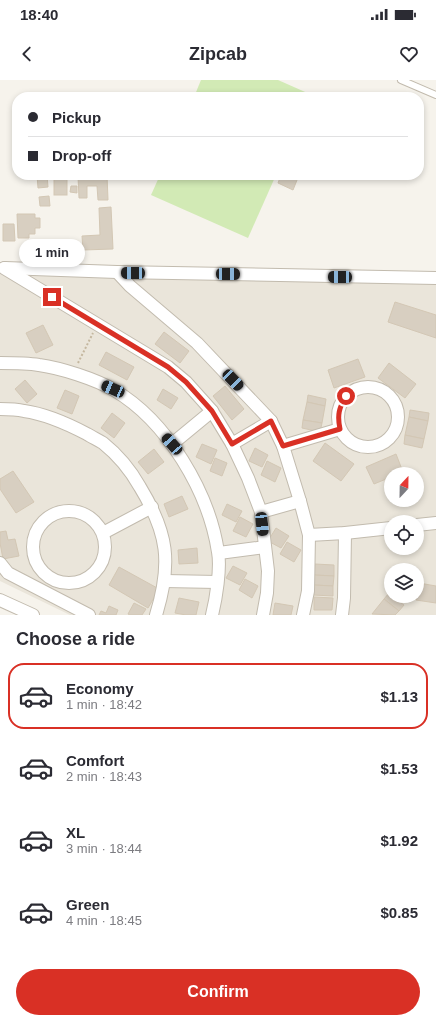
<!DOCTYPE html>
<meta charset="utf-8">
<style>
:root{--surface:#fff;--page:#f7f7f7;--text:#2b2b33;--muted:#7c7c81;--line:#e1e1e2;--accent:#d93025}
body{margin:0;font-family:Arial,sans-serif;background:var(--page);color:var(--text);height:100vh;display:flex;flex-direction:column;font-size:15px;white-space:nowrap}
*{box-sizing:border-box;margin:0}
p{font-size:13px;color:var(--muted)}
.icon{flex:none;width:22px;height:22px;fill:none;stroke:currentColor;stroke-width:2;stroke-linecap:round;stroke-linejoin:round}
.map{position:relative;height:535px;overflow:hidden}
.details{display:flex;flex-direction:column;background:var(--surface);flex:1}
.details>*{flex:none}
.guide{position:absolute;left:12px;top:12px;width:412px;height:88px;border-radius:16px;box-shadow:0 2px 6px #0003;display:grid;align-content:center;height:88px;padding:0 16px;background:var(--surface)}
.needle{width:26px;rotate:22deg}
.fabs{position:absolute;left:384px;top:387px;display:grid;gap:8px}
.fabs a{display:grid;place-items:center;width:40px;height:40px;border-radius:50%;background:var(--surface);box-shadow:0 2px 6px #0003;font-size:20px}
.end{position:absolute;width:18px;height:18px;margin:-9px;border:5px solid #d93025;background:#fff;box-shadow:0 0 0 2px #fff}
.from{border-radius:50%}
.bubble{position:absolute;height:28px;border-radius:14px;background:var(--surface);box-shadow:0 2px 6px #0003;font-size:13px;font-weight:700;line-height:28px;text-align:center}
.car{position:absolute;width:12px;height:24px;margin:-12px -6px;border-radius:5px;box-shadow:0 0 3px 1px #0007;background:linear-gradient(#222 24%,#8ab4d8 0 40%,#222 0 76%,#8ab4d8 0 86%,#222 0)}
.guide b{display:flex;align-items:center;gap:14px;height:38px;font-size:15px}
.guide b+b{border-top:1px solid var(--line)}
.guide i{width:10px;height:10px;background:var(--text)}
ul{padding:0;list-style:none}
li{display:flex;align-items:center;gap:12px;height:66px;margin:0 8px 6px;padding:0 8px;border:2px solid transparent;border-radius:16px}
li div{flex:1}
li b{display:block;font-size:15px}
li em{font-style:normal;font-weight:700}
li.active{border-color:var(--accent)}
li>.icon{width:36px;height:36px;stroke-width:1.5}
h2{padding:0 16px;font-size:18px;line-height:48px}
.cta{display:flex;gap:8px;margin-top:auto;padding:8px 16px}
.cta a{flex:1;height:46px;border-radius:24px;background:var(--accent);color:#fff;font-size:16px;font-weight:700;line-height:46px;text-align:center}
.status{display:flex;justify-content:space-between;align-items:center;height:28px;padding:0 20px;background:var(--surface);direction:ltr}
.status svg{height:11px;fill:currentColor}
header{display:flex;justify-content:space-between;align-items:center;height:52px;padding:0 16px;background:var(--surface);font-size:18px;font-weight:700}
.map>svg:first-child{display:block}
.residential{fill:#eae5da;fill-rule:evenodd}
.green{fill:#d2eab5}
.building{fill:#d8cfc1;stroke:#d3c7b4}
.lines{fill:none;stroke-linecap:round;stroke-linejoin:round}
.service-casing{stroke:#c2bbae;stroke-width:8}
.minor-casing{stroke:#c2bbae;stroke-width:14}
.path{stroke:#c4b79f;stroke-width:2;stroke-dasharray:2 2;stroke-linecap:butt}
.service{stroke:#fff;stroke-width:6}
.minor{stroke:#fff;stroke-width:12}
.route{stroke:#d93025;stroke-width:5}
</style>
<div class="status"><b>18:40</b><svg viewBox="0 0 49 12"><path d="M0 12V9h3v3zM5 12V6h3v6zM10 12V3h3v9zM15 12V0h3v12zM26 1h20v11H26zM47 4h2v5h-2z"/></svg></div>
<header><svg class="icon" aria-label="back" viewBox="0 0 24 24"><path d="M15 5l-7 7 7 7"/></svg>Zipcab<svg class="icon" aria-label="heart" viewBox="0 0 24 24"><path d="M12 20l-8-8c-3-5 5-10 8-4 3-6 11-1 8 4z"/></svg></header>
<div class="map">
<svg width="436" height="535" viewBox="0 0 436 535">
<rect width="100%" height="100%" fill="#f6f3ec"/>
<path class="residential" d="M0 186 436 194V535H70L0 501ZM391 394H417V420H391ZM391 442H417V468H391ZM391 490H417V516H391Z"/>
<g class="green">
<path d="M201 0H278L312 15 311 17H194Z"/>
<path d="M160 95H276L248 158 151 115Z"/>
</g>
<g class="building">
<path d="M37 95H47L48 107 38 108Z"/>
<path d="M107 95 108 120H98L97 106H87V118H79L78 96Z"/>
<path d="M281 95H299L293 110 278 103Z"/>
<rect x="54" y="97" width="13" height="18"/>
<path d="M71 106H77V113L70 112Z"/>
<path d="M49 116 50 126H40L39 117Z"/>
<path d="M111 127 113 169 83 170 82 156 100 155 99 128Z"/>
<path d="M17 134H35V138H40V148H35V154H29V158H18Z"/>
<path d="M3 144H14L15 161H3Z"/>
<path d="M395 222 436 235V258L388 242Z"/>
<path d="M43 245 53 265 36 273 26 253Z"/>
<path d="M164 252 189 271 180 283 155 264Z"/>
<path d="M106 272 134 287 127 300 99 285Z"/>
<path d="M358 279 365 297 334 308 328 290Z"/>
<path d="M389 283 416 304 405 318 378 298Z"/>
<path d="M25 300 37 314 27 323 15 309Z"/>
<path d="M225 306 244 329 232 340 213 316Z"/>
<path d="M163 309 178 318 171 329 157 320Z"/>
<path d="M65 310 79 316 72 334 57 328Z"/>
<path d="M308 315 326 319 325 326 307 322Z"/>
<path d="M307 322 325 326 322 343 303 340Z"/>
<path d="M410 330 429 333 428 341 409 337Z"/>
<path d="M112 333 125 343 114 358 101 348Z"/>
<path d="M409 337 428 341 424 359 405 355Z"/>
<path d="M303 340 322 343 320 352 302 348Z"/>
<path d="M405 355 424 359 422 368 404 364Z"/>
<path d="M325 363 354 384 341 401 313 381Z"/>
<path d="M202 364 217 370 211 384 196 377Z"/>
<path d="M255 368 268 375 262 387 249 381Z"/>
<path d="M154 369 164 382 148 394 138 382Z"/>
<path d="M396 374 403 392 398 394H391V397L374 404 366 387Z"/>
<path d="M215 378 227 383 222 396 210 391Z"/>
<path d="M267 381 281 388 275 402 261 395Z"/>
<path d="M13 391 34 422 16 433 0 409V399Z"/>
<path d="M182 416 188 429 169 437 164 424Z"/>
<path d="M227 424 242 431 236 442 222 435Z"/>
<path d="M240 437 253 444 246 457 233 451Z"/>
<path d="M276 448 289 456 281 468 268 461Z"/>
<path d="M6 451 8 460 15 459 19 476 3 479 0 463V452Z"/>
<path d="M287 462 301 470 294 482 280 474Z"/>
<path d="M197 468 198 483 179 484 178 470Z"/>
<path d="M315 484 334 485V496L314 495Z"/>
<path d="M233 486 247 493 240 505 226 498Z"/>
<path d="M119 487 159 509 148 528 109 505Z"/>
<path d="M314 495 334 496 333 506 314 505Z"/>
<path d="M245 499 258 506 252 518 239 510Z"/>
<path d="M419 503 436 506V523L416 520Z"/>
<path d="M314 505 333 506V516L313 515Z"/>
<path d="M389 513 391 516 404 525 399 531 384 519Z"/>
<path d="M314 517 333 518 332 530H314Z"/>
<path d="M179 518 199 522 196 535H186L175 533Z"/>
<path d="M384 519 399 531 395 535 372 534Z"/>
<path d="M134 523 146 529 142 535H130L128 534Z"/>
<path d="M275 523 293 526 291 535H273Z"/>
<path d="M109 526 118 530 116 535H99L101 531 106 533Z"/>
</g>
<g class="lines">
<g class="service-casing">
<path id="service" d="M401 0 436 15"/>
</g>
<g class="minor-casing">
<g id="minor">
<path d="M4 188 168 287 186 302 212 331 232 364 248 398 261 432 268 491 267 513 263 535"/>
<path d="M5 188 117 192 436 198"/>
<path d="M117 192 130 206 197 263 271 341 283 366 300 421 309 455 308 511 303 535"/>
<path d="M0 283C13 283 27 283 39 285 61 288 95 299 114 310 167 341 209 412 218 472 221 488 216 519 212 535"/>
<circle cx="368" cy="337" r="30"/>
<path d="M0 329C8 329 16 329 24 331 46 334 68 344 87 354 92 357 98 360 103 363 118 375 131 391 140 407 168 453 172 483 156 535"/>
<path d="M172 364 212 331"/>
<path d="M232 364 271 341"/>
<path d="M283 366 340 349"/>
<circle cx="69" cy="467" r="36"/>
<path d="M261 432 300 421"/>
<path d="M417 445 436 443"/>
<path d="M103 453 152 427"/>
<path d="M309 455 345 453 391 448"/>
<path d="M219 473 265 467"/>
<path d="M0 483 8 493 89 535"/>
<path d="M165 501 217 502"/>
<path d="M0 520 33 535"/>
<path d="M342 535 344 518 345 453"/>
</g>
</g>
<path class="path" d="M78 283 93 253"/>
<use href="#service" class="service"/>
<use href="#minor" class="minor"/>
</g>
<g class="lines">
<path class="route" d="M52 217 168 287 186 302 212 331 232 364 271 341 283 366 340 349C337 335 339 328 346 316"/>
</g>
</svg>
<div class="fabs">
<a><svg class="needle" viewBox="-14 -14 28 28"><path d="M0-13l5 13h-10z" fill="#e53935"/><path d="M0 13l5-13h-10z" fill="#7c7c81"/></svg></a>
<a><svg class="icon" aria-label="locate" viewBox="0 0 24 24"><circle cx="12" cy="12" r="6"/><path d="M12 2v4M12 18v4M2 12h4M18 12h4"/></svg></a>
<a><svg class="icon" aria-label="layers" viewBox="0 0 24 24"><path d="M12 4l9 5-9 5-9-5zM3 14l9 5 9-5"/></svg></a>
</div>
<i class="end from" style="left:346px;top:316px"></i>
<i class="end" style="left:52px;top:217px"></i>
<div class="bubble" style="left:19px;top:159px;width:66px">1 min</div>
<i class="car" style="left:133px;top:193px;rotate:271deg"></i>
<i class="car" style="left:228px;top:194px;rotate:91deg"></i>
<i class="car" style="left:340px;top:197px;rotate:271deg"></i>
<i class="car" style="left:233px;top:300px;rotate:136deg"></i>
<i class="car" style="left:113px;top:309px;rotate:293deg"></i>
<i class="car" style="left:172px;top:364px;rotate:318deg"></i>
<i class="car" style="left:262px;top:444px;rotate:174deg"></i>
<div class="guide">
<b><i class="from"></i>Pickup</b>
<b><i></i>Drop-off</b>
</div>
</div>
<section class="details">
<h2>Choose a ride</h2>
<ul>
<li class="active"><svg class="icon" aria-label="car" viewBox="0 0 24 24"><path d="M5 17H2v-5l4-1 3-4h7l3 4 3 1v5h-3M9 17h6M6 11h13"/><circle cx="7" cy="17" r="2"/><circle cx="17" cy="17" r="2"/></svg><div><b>Economy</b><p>1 min · 18:42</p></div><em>$1.13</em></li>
<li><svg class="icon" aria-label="car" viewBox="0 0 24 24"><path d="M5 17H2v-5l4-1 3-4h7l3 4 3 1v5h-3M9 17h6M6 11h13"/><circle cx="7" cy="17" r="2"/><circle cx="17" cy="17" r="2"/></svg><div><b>Comfort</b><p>2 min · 18:43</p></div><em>$1.53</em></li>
<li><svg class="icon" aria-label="car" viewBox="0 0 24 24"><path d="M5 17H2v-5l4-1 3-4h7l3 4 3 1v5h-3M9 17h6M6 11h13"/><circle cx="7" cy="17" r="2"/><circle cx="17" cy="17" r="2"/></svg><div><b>XL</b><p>3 min · 18:44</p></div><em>$1.92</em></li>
<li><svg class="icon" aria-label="car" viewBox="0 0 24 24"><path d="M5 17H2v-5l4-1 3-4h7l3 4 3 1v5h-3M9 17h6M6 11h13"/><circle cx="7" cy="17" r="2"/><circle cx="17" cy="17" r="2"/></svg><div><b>Green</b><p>4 min · 18:45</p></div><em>$0.85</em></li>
</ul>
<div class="cta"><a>Confirm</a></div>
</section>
